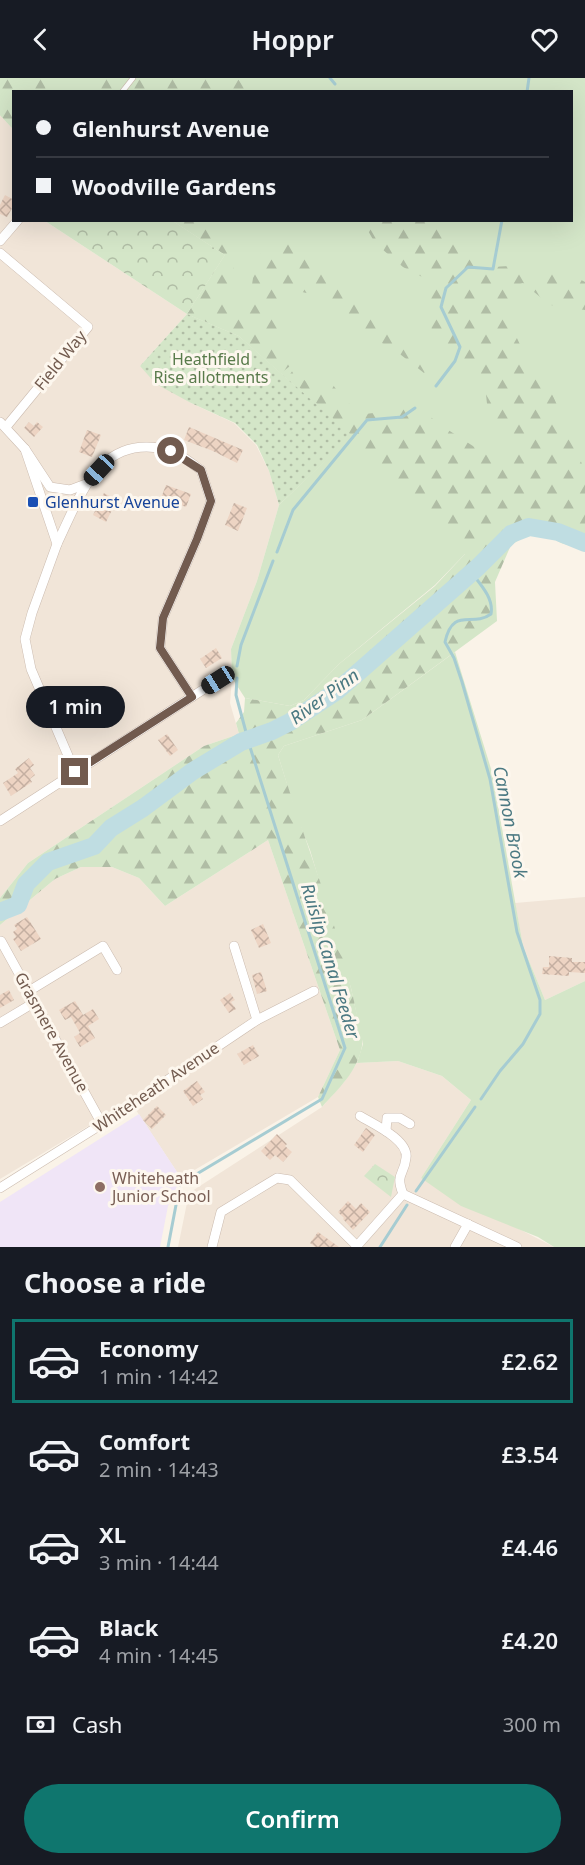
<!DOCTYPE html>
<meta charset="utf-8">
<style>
:root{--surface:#171b24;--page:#242831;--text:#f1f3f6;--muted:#9ea1a6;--line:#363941;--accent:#0f766e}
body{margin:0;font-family:"Noto Sans",sans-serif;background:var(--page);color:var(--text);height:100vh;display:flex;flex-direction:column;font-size:22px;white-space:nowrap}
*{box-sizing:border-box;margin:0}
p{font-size:20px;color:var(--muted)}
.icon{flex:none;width:33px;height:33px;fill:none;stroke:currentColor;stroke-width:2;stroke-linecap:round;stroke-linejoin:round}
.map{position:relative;height:1169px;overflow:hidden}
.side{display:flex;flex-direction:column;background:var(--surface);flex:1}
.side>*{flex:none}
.hud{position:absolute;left:12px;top:12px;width:561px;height:132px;border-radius:0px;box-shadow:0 6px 24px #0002;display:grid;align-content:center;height:132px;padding:0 24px;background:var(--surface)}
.end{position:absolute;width:27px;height:27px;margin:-14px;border:8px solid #725b4f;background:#fff;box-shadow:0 0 0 3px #fff}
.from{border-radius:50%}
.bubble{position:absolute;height:42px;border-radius:21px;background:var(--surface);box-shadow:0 6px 24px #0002;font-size:20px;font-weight:600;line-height:42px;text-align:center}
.car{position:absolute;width:18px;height:36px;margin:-18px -9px;border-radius:8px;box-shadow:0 0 4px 2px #0007;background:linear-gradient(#222 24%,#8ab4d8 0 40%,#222 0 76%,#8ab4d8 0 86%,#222 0)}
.hud b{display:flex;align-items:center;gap:21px;height:57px;font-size:22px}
.hud b+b{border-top:2px solid var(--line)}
.hud i{width:15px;height:15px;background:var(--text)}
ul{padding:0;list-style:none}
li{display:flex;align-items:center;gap:18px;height:84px;margin:0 12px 9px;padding:0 12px;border:3px solid transparent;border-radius:0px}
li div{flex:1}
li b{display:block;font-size:22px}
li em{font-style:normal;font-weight:600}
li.selected{border-color:var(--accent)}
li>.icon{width:54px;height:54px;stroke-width:1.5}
h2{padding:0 24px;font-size:27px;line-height:72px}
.pay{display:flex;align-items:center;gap:15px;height:66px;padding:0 24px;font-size:22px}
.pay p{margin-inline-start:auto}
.button{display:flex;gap:12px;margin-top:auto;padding:12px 24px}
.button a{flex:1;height:69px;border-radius:36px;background:var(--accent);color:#fff;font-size:24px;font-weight:600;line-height:69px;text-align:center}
header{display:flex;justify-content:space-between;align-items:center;height:78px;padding:0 24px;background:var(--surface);font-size:27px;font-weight:600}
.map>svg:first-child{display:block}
.residential{fill:#f1e5d8}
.education{fill:#f0e5f7}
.grass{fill:#d4e6c8}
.forest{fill:url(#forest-firs)}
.park{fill:url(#park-crowns)}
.garden{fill:url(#garden-dots)}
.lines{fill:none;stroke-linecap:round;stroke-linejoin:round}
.stream{stroke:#a6ccd2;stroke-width:3}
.river{stroke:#bfdde2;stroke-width:18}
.building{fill:url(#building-cross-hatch)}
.lane-casing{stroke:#cbbbaf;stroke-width:6}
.street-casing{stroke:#cbbbaf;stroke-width:10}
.lane{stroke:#fff;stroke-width:4.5}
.street{stroke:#fff;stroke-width:9}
.route{stroke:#725b4f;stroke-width:8}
.transit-dot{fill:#1a4fb4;stroke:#fdf7ee;stroke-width:2}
.education-dot{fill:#8d6e63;stroke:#fdf7ee;stroke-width:2}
.labels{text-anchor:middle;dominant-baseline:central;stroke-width:6;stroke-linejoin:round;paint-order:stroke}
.park-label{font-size:16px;fill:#597b4b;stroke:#fdf7ee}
.street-label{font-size:16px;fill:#725b4f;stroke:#fdf7ee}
.transit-label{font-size:16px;fill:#164399;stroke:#fdf7ee;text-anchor:start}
.education-label{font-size:16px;fill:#785e54;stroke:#fdf7ee;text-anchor:start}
.water-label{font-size:18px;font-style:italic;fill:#4b7982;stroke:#fdf7ee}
</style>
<header><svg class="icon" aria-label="back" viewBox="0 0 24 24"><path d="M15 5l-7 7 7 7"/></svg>Hoppr<svg class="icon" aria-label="heart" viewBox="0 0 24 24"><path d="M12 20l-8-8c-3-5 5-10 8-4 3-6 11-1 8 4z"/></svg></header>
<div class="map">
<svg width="585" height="1169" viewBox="0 0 585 1169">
<defs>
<pattern id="forest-firs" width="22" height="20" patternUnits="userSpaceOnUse" patternTransform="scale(1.5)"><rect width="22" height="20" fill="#d4e6c8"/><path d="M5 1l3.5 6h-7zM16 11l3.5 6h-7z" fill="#b0bda5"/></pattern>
<pattern id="park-crowns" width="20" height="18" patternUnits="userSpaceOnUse" patternTransform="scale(1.5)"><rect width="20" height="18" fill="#d4e6c8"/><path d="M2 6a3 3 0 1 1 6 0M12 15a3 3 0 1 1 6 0" fill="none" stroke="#b0bda5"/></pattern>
<pattern id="garden-dots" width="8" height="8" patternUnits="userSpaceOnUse" patternTransform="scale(1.5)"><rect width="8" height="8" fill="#d4e6c8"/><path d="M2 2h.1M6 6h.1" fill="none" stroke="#b0bda5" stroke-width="1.8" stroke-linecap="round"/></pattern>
<pattern id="building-cross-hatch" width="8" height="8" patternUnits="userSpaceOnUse" patternTransform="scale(1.5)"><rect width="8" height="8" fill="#edd4c3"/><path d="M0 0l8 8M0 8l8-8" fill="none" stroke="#c4afa1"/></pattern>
</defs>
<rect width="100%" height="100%" fill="#faf3e8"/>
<g class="residential">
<path d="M0 37 13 51 14 142 45 143 187 236 140 288 191 325 234 345 256 367 269 393 279 427 257 503 231 571 232 599 230 625 239 656 204 668 28 785 0 820Z"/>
<path d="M268 762 340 972 318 1019 181 1100 130 1023 0 1101V847L55 801 81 789H112L139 800 165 828Z"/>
<path d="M585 819V903L545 922 523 868 515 825Z"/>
<path d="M398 983 442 998 471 1022 421 1100 554 1169H178L189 1115 322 1029 345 1003 357 985Z"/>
</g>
<path class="education" d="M139 1036 181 1100 168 1128 160 1169H0V1124Z"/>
<g class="grass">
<path d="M0 0H585V438L543 436 465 476 435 507 339 586 304 622 290 628 245 620 232 600 231 571 257 503 279 427 351 358 239 258 187 236 225 177 173 143 572 142V14H14L13 51 0 37Z"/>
<path d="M455 574 492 694 523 868 545 922 585 903V1169H554L538 1159 461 1128 421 1100 471 1022 442 998 398 983 357 985 363 966 351 910 310 772 297 739 278 677 284 668 362 642Z"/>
</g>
<g class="forest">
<path d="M0 0H44L46 13 14 14 13 51 0 37Z"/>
<path d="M92 0H237L248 13 80 14Z"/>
<path d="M173 143H193L216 158 234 175 233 203 228 229 237 236 249 225 254 194 260 176 288 160 305 165 311 184 398 256 428 291 424 295 396 273 364 255 355 244 335 236 319 218 298 213 282 226 275 244 278 250 271 266 296 270 294 285 281 295 239 258 187 236 225 177Z"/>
<path d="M357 143H441L484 187 492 189 509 188 532 195 564 193 585 204V232L550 227 523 205 509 210 516 258 536 301 551 313 582 386 585 387V472L561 465 546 457 531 455 511 467 495 504 497 543 362 642 284 668 278 677C303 759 336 839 354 923 356 936 364 955 362 968 358 993 338 1011 322 1029L318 1019 340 972 268 762 165 828 139 800 112 789H81L55 801 0 847V820L28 785 204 668 239 656 236 645 244 634 245 620 290 628 304 622 339 586 435 508 465 476 352 358 288 299 293 292 318 314 333 307 345 323 365 336 382 334 407 324 426 335 439 346 493 381 518 364 488 335 484 298 451 275 431 250 426 201 403 189 375 165 363 144Z"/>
</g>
<g class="park">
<path d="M45 143H173L225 177 187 236Z"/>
<path d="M375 1086 395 1099 391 1119 364 1098Z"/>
</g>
<path class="garden" d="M187 236 239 258 352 358 279 427 269 393 257 367 235 345 191 325 156 306 140 288Z"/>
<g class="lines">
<g class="stream">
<path d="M330 0 335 6"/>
<path d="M527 14 529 0"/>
<path d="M436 308 455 283 460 269 441 229 446 210 468 189 493 191 502 142"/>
<path d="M277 474 293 432 367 342 402 339 415 330"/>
<path d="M471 494C480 506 494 520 491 536 472 550 453 528 445 564L454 580 462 604 490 701 517 854 540 922V936L523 966 500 993 481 1021"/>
<path d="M237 588 241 567 273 483"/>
<path d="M416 1113 475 1029"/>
<path d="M168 1169 180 1106 322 1021 345 970 250 669 236 617 237 600"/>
<path d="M380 1169 407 1127"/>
</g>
<path class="river" d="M0 834 18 827 26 806 48 784 94 768 111 750 143 730 193 693 241 664 272 653 290 644 337 613 478 489 511 456 529 449 558 454 585 465"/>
</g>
<g class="building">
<path d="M5 117 14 122V127L7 139 0 136V127Z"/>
<path d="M29 344 34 348 37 344 43 349 34 359 24 350Z"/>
<path d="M189 349 243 372 237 385 213 373 184 362Z"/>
<path d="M87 352 101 357 92 379 79 374Z"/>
<path d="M166 407 191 416 186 429 161 420Z"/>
<path d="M104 415 117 422 106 444 93 437Z"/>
<path d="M234 425 247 430 238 453 225 447Z"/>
<path d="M216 570 222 580 206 590 200 581Z"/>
<path d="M167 656 178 672 170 678 158 662Z"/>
<path d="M29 680 34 687 30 690 35 697 30 701 32 704 11 718 3 705 18 695 15 691Z"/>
<path d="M27 839 41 861 21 873 13 861 16 859 13 854 17 851 14 847Z"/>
<path d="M263 846 271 865 259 870 251 852Z"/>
<path d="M549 878 572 880V884H585V895L569 894V898L542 896 543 889H549Z"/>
<path d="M261 894 267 913 257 916 252 897Z"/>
<path d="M9 912 14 922 0 930V917Z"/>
<path d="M230 915 235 922 231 924 236 931 229 935 220 922Z"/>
<path d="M75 923 83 937 93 931 99 941 88 948 95 960 80 969 74 959 80 955 71 939 65 942 59 932Z"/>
<path d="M253 967 259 978 244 987 237 976Z"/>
<path d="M197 1003 205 1014 200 1017 203 1021 193 1028 183 1013Z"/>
<path d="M157 1028 166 1037 152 1051 143 1042Z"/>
<path d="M366 1050 375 1057 363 1074 354 1067Z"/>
<path d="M277 1056 287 1066 285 1068 292 1074 283 1084 275 1077 270 1082 261 1073Z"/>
<path d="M348 1123 356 1131 361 1125 370 1134 353 1152 343 1141 344 1140 338 1134Z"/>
<path d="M318 1154 339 1169H315L310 1165Z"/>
</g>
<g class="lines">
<g class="lane-casing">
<path id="lane" d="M122 14 133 0"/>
</g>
<g class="street-casing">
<g id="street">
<path d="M0 163 18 142"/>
<path d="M0 175 88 249 6 349"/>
<path d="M0 344 25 371 50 409 70 412 86 406"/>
<path d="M25 371 57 466 32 535 25 561 31 591 75 694"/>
<path d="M57 466C81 416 100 354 169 372 180 375 192 386 201 392L211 423 197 461 163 540 160 570 192 619"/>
<path d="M0 743 218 602"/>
<path d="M1 863 102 1046"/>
<path d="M234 868 257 942"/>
<path d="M29 913 103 868 117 892"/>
<path d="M0 945 35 924"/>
<path d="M360 1038C373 1046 409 1062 406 1080 404 1098 395 1095 403 1116"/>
<path d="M386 1053 387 1040H400L410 1046"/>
<path d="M0 1110 102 1046 257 942 314 913"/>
<path d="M403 1116 517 1169"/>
<path d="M212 1169 221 1134 277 1100 290 1102 357 1168"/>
<path d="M356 1169 403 1116"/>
<path d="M455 1169 468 1146"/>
</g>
</g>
<use href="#lane" class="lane"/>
<use href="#street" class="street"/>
</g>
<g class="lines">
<path class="route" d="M75 694 192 619 160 570 163 540 197 461 211 423 201 392 171 373"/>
</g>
<rect class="transit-dot" x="27" y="418" width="12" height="12" rx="3"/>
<circle class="education-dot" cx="100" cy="1109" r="6"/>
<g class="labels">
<g class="park-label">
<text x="211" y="281">Heathfield<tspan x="211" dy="18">Rise allotments</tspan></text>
</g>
<g class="street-label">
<text transform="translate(60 282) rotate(-51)">Field Way</text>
<text transform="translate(52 954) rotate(61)">Grasmere Avenue</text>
<text transform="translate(156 1009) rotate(-34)">Whiteheath Avenue</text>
</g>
<g class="transit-label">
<text x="45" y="424">Glenhurst Avenue</text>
</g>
<g class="education-label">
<text x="112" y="1100">Whiteheath<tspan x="112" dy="18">Junior School</tspan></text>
</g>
<g class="water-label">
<text transform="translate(324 618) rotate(-36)">River Pinn</text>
<text transform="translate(511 744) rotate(79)">Cannon Brook</text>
<text transform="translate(331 883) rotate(73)">Ruislip Canal Feeder</text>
</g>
</g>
</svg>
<i class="end from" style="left:171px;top:373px"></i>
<i class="end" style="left:75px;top:694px"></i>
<div class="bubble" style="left:26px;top:608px;width:99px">1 min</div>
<i class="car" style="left:99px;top:392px;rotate:223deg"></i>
<i class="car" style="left:218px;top:602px;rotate:238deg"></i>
<div class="hud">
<b><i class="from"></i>Glenhurst Avenue</b>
<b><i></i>Woodville Gardens</b>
</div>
</div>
<section class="side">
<h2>Choose a ride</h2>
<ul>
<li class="selected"><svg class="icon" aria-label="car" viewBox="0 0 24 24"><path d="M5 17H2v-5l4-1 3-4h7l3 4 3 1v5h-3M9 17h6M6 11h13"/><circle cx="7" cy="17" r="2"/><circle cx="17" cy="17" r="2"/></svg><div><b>Economy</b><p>1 min · 14:42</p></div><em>£2.62</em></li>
<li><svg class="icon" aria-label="car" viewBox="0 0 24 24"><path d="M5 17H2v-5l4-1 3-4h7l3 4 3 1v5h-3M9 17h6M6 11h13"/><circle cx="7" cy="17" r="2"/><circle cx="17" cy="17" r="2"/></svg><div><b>Comfort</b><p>2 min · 14:43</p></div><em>£3.54</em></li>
<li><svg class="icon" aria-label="car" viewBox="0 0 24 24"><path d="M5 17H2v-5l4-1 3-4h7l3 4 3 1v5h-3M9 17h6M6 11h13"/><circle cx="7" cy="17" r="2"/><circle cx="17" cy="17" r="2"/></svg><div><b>XL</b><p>3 min · 14:44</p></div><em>£4.46</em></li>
<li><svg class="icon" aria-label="car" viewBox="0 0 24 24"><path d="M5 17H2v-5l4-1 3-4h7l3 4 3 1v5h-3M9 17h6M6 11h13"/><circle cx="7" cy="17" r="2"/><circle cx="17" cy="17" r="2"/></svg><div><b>Black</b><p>4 min · 14:45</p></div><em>£4.20</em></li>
</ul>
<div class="pay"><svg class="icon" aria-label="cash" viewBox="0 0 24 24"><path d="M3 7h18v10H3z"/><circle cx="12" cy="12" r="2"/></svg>Cash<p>300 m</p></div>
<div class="button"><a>Confirm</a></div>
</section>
